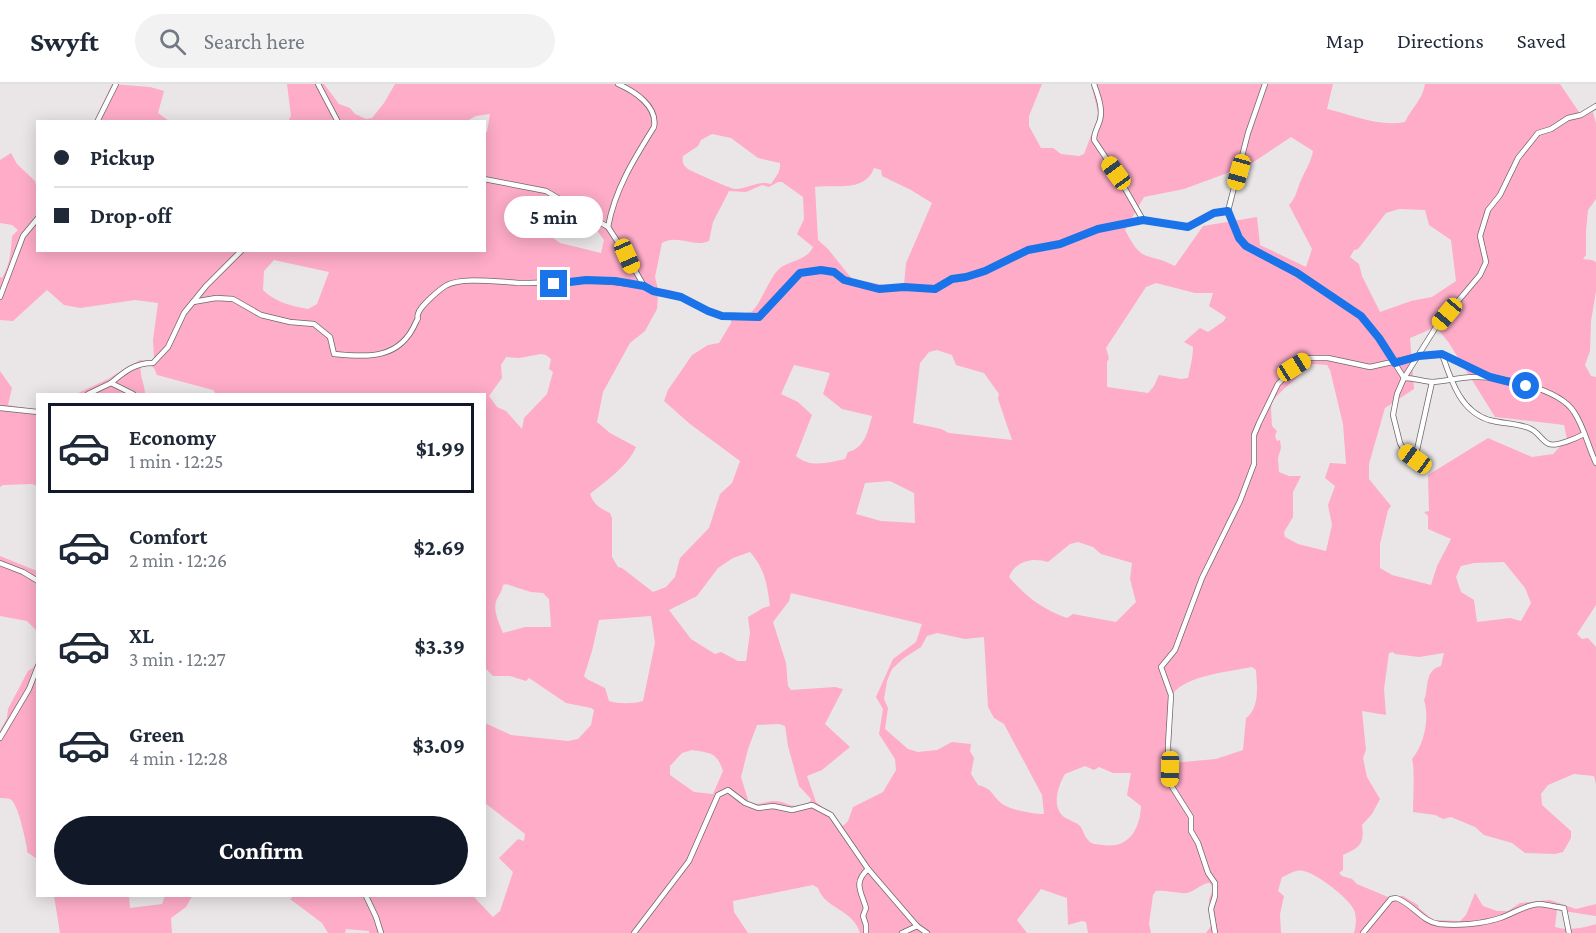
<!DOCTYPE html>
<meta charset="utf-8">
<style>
:root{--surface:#fff;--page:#f2f2f3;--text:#1f2937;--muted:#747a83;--line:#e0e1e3;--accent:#111827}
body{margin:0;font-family:"Crimson Pro",serif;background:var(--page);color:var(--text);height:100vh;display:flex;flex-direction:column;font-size:22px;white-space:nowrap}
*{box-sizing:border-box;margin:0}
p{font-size:20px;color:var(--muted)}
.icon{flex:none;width:33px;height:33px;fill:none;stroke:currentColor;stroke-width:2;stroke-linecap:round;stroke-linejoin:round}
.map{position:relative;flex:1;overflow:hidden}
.sheet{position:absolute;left:36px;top:309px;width:450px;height:504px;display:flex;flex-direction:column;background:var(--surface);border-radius:0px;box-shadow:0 3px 15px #0003}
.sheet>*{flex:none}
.top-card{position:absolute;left:36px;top:36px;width:450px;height:132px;border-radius:0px;box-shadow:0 3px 15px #0003;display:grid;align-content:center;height:132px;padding:0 18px;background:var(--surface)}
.end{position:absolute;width:27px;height:27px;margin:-14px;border:8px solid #1a73e8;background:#fff;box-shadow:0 0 0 3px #fff}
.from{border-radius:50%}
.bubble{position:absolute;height:42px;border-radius:21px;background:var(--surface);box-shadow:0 3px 15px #0003;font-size:20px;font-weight:700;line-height:42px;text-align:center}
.car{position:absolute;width:18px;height:36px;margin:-18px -9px;border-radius:8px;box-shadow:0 0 4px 2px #0007;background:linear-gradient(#f5c518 24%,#345 0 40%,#f5c518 0 76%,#345 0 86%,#f5c518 0)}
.top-card b{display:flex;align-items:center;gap:21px;height:57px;font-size:22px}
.top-card b+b{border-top:2px solid var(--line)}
.top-card i{width:15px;height:15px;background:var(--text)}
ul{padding:10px 0 0;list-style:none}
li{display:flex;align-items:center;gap:18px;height:90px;margin:0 12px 9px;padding:0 6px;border:3px solid transparent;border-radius:0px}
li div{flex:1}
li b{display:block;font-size:22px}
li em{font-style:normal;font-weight:700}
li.on{border-color:var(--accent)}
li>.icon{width:54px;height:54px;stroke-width:1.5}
.button{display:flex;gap:12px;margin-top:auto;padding:12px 18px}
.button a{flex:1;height:69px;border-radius:36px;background:var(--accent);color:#fff;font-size:24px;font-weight:700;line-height:69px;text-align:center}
header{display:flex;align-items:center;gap:36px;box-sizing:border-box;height:84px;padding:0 30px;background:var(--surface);border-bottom:2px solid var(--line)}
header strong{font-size:28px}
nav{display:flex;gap:33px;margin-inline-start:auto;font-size:21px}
.search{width:420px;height:54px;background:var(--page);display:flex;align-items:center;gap:15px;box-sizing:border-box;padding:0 21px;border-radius:33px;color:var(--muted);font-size:22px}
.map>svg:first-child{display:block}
.green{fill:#feacc7;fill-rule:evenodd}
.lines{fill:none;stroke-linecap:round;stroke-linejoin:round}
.minor-casing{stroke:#6d696a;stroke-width:6}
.minor{stroke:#fff;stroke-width:4.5}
.route{stroke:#1a73e8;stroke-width:8}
</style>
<header>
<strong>Swyft</strong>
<div class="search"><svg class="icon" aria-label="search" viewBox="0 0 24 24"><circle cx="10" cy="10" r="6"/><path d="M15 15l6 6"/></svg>Search here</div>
<nav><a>Map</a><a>Directions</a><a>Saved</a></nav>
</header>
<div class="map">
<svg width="1596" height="849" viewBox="0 0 1596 849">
<rect width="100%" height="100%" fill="#eae6e7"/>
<g class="green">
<path d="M112 0 150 3 164 7 158 29 169 37 94 38Z"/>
<path d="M287 0H324L339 20 350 24 355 30 366 35 372 34 384 19 395 0H1042L1029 32V42L1041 64H1053L1061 70 1079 72 1084 70 1097 36 1098 28 1091 0H1333L1327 25C1353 31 1378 43 1405 38 1412 23 1422 17 1425 0H1560L1581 31 1583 33 1593 28 1596 39V115L1588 126 1586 147V171L1583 175 1592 176 1596 178V207L1591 237 1590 267 1585 281 1591 292 1596 293V521L1577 550 1582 555 1588 554 1596 563V700L1594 692 1574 690 1548 701 1541 710 1542 721 1571 747V754L1563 768 1555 770 1525 769 1512 759 1484 751 1475 743 1451 733 1443 735 1435 731 1413 728C1413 717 1415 683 1412 675 1424 661 1430 634 1424 616 1429 604 1424 586 1441 582L1444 569 1419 573 1395 570 1393 568 1389 569 1384 605 1386 631 1362 627 1366 666 1363 674 1367 693 1380 715 1372 730 1362 741C1365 760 1359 764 1343 771V786L1339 789 1342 792 1352 795 1357 800 1388 813 1403 812 1418 821 1419 824 1433 836 1460 837 1466 831 1475 809 1483 822 1497 827H1508L1520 819 1550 816 1576 825 1596 820V832L1557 826 1555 843C1568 847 1583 844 1596 840V849H1354C1356 842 1357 833 1354 826 1350 815 1315 788 1303 787 1295 785 1289 791 1282 793L1278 807 1284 812 1280 830 1281 849H1206L1211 842 1209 816 1213 804 1210 799C1201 799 1196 807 1187 809 1180 810 1166 806 1156 807L1153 811 1149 840 1151 849H1088L1086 838 1082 837 1068 841 1067 814 1041 805 1017 836 1027 849H860C853 825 825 825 818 804L813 801 733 817 734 828 748 849H369V847L346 845 345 849H328L322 839 290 815 294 812H473L493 833 500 827 513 788 499 774 518 755 524 757 525 750 485 719V639L511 651 568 657 578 655 591 641 594 626 591 624 566 619 529 594 526 597 510 592H493L485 584 484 310H216L213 306 157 291 154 284 147 280 141 281C139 291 145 301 145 310H76L108 295 140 276 152 277 154 274 153 256 158 219 135 216 80 224 64 221 47 206 13 237 0 236V193L2 194C10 181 11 167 12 152L18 146 12 141 0 139V76L11 69 17 80 35 97 37 106 38 166H484V48H487L490 30 476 32 465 38 288 37 291 32ZM712 50 731 54 758 74 780 79C781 87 776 93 771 100 757 96 749 105 735 105 731 105 691 87 688 85 683 81 682 78 683 72L698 62 701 56ZM1291 53 1313 67C1311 78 1306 85 1302 94 1297 104 1297 113 1289 121L1312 165 1306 183 1260 161 1257 133 1203 142 1175 182C1146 167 1143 181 1125 146L1144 113 1184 105 1249 81ZM874 84 881 86 882 92 911 106 932 119 906 179 904 201H884L852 195 828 165 818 156 815 103C835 100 865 109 874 84ZM778 98H782L803 113 804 135 797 150 813 163C807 177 789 176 779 185 769 194 759 224 751 228 748 229 745 229 741 229 706 235 687 203 658 205L655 193 662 159C677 150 694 164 709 157L713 138 729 107 746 108 762 101 769 103ZM1399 125 1425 126 1429 141 1451 156 1456 197 1432 213 1411 217 1380 228 1362 192 1359 180 1350 173 1354 166 1358 165 1386 129ZM567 130C584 132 595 142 604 156L601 169 560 159 552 153C553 140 555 135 567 130ZM274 176 329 188 317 220 308 225C291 222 275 218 263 206L264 187ZM1156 199 1195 209H1213L1209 222 1226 233 1224 237 1208 248 1200 244 1184 258 1193 263C1193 273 1190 284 1188 294L1181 295 1159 291 1154 302 1148 309 1107 303V278L1109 274 1106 264 1146 203ZM658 211C681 211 705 230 731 234V239L719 259 708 261 692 271 668 306 664 317 690 340 740 377 732 399 720 410 709 444 680 474 675 493 666 503 653 508 622 484 618 483 612 473V434L610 429C600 424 594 421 590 410 606 397 628 382 636 363L610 349 597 338 603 308 630 259 645 247 657 225ZM1436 243 1449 259 1495 333 1564 341 1567 355 1553 370 1532 373 1488 354 1428 391 1429 427 1424 428 1428 432V445L1451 455 1437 482 1431 501 1392 491 1380 484V460L1388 426 1391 422 1369 395V380L1385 324 1414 305 1410 254ZM937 266 952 271 956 281 984 289 999 310 998 315 1012 356 949 349 941 345 913 339 920 279 929 268ZM541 270 546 271 551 275 549 285 553 288 547 310 524 334 522 345 506 327 497 323 489 312 502 294 501 281 506 273 519 274ZM1313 280 1327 281 1330 286 1343 340 1346 380 1330 379 1325 394 1335 402 1328 421 1332 441 1326 467 1298 460 1285 453 1284 448 1293 433V408L1301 392H1289L1279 388 1278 374 1281 364 1280 356 1277 357 1275 352 1277 347 1272 342C1272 335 1270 325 1272 318 1274 313 1306 285 1313 280ZM794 281 830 289 823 310 842 325 872 332C868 347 865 364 848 368L845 375C829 379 809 384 796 372L812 331 798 318 781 310ZM890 397 914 409 915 439 881 437 856 430 865 399ZM1078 458 1093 463 1101 470 1132 479 1130 495 1136 518 1116 538 1073 530 1067 534C1042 525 1026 513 1009 493 1015 477 1033 473 1048 478L1070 460ZM750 468C765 485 767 500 770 522L763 524 748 533 750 549 746 577H738L721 568 715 570 691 555 669 526 697 512 718 484 733 474ZM1504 478 1525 504 1531 519 1521 537 1510 534 1477 538 1474 516 1461 508 1456 493 1461 482 1474 479ZM506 500 531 508 543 509 549 515 551 543H525L503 549C499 539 492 525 497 515 500 509 502 507 503 501ZM791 509 922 540 916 558 893 575 876 613 883 625 879 650 895 675 896 686 883 708 853 723 848 737 843 742 829 728 816 718 807 692 822 686 850 663 825 640 843 605 835 603 791 606 788 602 786 579 773 538 789 517ZM651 532 655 559 643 617C634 620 618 620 609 617L605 604 587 595 584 592 592 567 599 536ZM937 549 965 555 984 553 988 623 994 634 1004 640 1042 711 1044 730C1034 730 1009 726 1001 719 991 710 993 705 978 701L971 690 974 674 970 667 971 660 952 658 937 666 918 668 908 665 885 645 888 624 884 615 887 597 892 585 904 574 921 563 927 552ZM1252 583 1256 586C1257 601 1260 624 1246 634L1243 666 1216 675 1172 679 1171 664 1173 610C1184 592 1232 587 1252 583ZM779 640 785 642 788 662 799 702 811 715 810 718C786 727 791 717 773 717 764 718 760 721 749 719L741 693 748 665 757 641ZM692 666C710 669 717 668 723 687L713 710 694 708 670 691V682L682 669ZM1085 682 1094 686 1099 683 1113 689H1131L1127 711 1141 722C1140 745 1129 765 1103 761 1098 760 1094 761 1090 758 1084 753 1084 747 1080 742 1076 738 1068 736 1064 733 1051 722 1058 702 1065 690Z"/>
<path d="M0 287 12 304 8 321 37 326V402L32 400 3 401 0 403Z"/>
<path d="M0 472 37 487V547L27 537 0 532Z"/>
<path d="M37 575V775L27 768V764C25 754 18 719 10 715 7 714 3 714 0 714V647L7 634 8 625 28 587 34 583Z"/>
<path d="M54 812H129L130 824 162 820 165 812H192L186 823 171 834 172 849H60Z"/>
</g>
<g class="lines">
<g class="minor-casing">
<g id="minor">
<path d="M318 0 338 38"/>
<path d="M618 0C634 7 658 22 654 43 634 75 615 105 608 143L627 172 644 202 653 207 681 213 708 227 722 232 759 233 800 189 821 186 834 188 844 196 879 205 904 203 935 205 952 195 966 193 985 187 1028 166 1060 160 1098 145 1143 136 1187 143 1213 129 1228 127"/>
<path d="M1094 0C1098 12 1103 24 1100 36 1098 43 1094 48 1094 56L1116 89 1143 136"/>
<path d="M1265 0 1248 49 1228 127 1239 154 1246 162 1297 188 1361 232 1379 254 1404 294C1414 294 1422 297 1432 298 1445 298 1459 293 1473 293 1499 292 1559 304 1574 328 1584 343 1588 362 1596 379"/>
<path d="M97 38 116 0"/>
<path d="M484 95 546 107 608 143"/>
<path d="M0 213 23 152 38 134"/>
<path d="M193 218 206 202 242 166"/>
<path d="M1442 270C1451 296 1460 327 1489 336 1503 340 1519 339 1531 345 1538 348 1542 357 1549 360 1556 363 1577 354 1584 350"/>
<path d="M1432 298 1415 375 1405 368 1400 359 1393 331 1397 310 1404 294 1436 243 1480 191 1486 178 1480 152 1488 126 1500 111 1518 74 1538 49 1551 45 1568 34 1581 31 1596 22"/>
<path d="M111 299C125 287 135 279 153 279L168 263 184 229 193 218 216 214 233 215 261 231 290 238 314 240 330 253 334 270C368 273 400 276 416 238 420 231 416 238 418 230 420 222 440 205 447 201 464 192 504 199 525 199 546 199 568 196 589 197 608 197 625 199 644 202"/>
<path d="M88 310 111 299 133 310"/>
<path d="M0 324 38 328"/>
<path d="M0 479 23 488 38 497"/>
<path d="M0 654 29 605 38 582"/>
<path d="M366 812 376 833 381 849"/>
<path d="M634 849 689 777 718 711 728 706 745 719 758 724 773 722 792 726 812 721 831 731 868 785 917 842"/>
<path d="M866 849V841L863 832 866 824C861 807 853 799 868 785"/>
<path d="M902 849 917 842 927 849"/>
<path d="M1215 849 1211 825 1215 812V799L1208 789 1198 759 1191 747V733L1169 698 1168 661 1171 611 1161 583 1175 566 1202 494 1240 417 1254 380V351L1259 339 1278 300 1295 283 1309 274H1328L1370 283 1419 272 1442 270 1490 293"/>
<path d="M1363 849 1391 815 1396 814C1412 819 1422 838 1439 840 1458 842 1482 840 1500 834 1513 830 1526 820 1540 820 1548 821 1556 823 1564 824L1569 849"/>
</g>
</g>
<use href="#minor" class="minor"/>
</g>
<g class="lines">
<path class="route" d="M554 200 586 196 615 197 644 202 653 207 681 213 708 227 722 232 759 233 800 189 821 186 834 188 844 196 879 205 904 203 935 205 952 195 966 193 985 187 1028 166 1060 160 1098 145 1143 136 1188 143 1214 129 1228 127 1239 154 1246 162 1297 189 1361 232 1379 254 1395 279 1419 272 1442 270 1490 293 1526 302"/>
</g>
</svg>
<i class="end from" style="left:1526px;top:302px"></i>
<i class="end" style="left:554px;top:200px"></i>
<div class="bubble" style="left:504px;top:112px;width:99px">5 min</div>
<i class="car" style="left:1239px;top:88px;rotate:196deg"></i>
<i class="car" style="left:1116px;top:89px;rotate:324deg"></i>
<i class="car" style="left:627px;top:172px;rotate:156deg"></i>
<i class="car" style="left:1447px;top:230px;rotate:220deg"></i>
<i class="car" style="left:1294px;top:283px;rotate:58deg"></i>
<i class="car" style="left:1415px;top:375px;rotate:306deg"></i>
<i class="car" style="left:1170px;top:685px;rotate:181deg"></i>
<div class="top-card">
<b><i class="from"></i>Pickup</b>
<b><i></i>Drop-off</b>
</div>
<section class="sheet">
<ul>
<li class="on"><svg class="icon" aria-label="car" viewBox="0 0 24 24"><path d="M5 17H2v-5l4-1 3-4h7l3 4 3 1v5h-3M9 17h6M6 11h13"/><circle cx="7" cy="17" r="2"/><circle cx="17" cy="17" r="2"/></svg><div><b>Economy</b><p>1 min · 12:25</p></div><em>$1.99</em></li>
<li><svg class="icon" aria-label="car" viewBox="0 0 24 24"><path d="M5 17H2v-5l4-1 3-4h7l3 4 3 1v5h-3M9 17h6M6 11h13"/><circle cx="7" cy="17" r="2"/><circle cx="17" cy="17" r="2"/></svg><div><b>Comfort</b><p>2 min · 12:26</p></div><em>$2.69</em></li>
<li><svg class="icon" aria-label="car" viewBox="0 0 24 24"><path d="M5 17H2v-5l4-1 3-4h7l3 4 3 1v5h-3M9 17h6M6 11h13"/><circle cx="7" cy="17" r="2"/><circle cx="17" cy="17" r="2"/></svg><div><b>XL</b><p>3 min · 12:27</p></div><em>$3.39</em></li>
<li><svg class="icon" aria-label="car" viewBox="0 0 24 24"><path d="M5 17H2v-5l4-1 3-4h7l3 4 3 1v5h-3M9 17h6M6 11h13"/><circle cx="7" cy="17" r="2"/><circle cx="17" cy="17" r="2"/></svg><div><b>Green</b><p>4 min · 12:28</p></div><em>$3.09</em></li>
</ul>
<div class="button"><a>Confirm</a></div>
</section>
</div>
